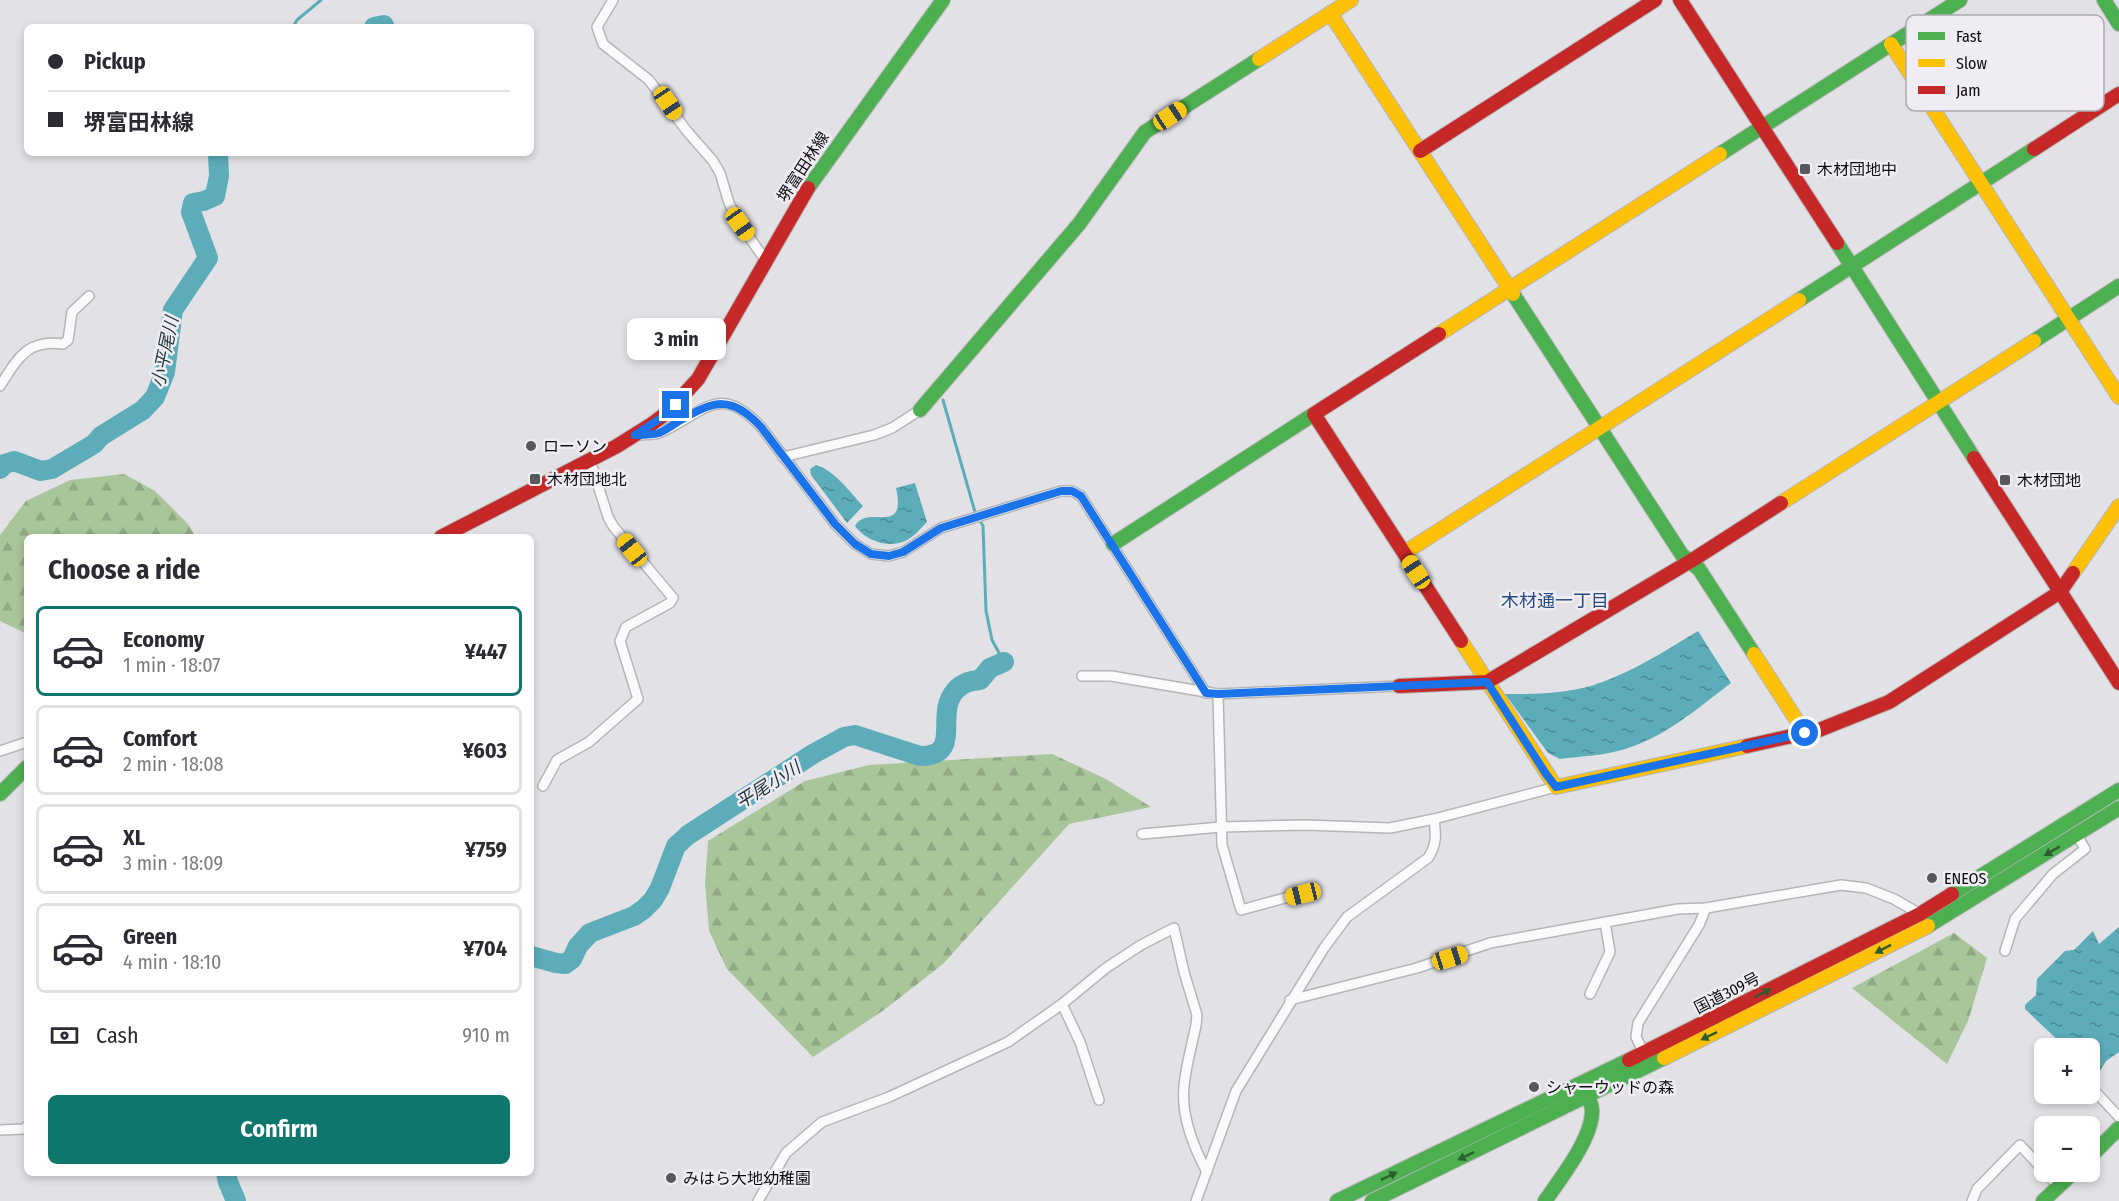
<!DOCTYPE html>
<meta charset="utf-8">
<style>
:root{--surface:#fff;--page:#f2f2f3;--text:#2b2b33;--muted:#7c7c81;--line:#e1e1e2;--accent:#0f766e}
body{margin:0;font-family:"Fira Sans Condensed","Noto Sans JP",sans-serif;background:var(--page);color:var(--text);height:100vh;display:flex;flex-direction:column;font-size:22px;white-space:nowrap}
*{box-sizing:border-box;margin:0}
p{font-size:20px;color:var(--muted)}
.icon{flex:none;width:33px;height:33px;fill:none;stroke:currentColor;stroke-width:2;stroke-linecap:round;stroke-linejoin:round}
.map{position:relative;flex:1;overflow:hidden}
.details{position:absolute;left:24px;top:534px;width:510px;height:642px;display:flex;flex-direction:column;background:var(--surface);border-radius:9px;box-shadow:0 3px 9px #0003}
.details>*{flex:none}
.hud{position:absolute;left:24px;top:24px;width:510px;height:132px;border-radius:9px;box-shadow:0 3px 9px #0003;display:grid;align-content:center;height:132px;padding:0 24px;background:var(--surface)}
.controls{position:absolute;left:2034px;top:1038px;display:grid;gap:12px}
.controls a{display:grid;place-items:center;width:66px;height:66px;border-radius:9px;background:var(--surface);box-shadow:0 3px 9px #0003;font-size:30px}
.end{position:absolute;width:27px;height:27px;margin:-14px;border:8px solid #1a73e8;background:#fff;box-shadow:0 0 0 3px #fff}
.from{border-radius:50%}
.bubble{position:absolute;height:42px;border-radius:9px;background:var(--surface);box-shadow:0 3px 9px #0003;font-size:20px;font-weight:700;line-height:42px;text-align:center}
.car{position:absolute;width:18px;height:36px;margin:-18px -9px;border-radius:8px;box-shadow:0 0 4px 2px #0007;background:linear-gradient(#f5c518 24%,#345 0 40%,#f5c518 0 76%,#345 0 86%,#f5c518 0)}
.hud b{display:flex;align-items:center;gap:21px;height:57px;font-size:22px}
.hud b+b{border-top:2px solid var(--line)}
.hud i{width:15px;height:15px;background:var(--text)}
ul{padding:0;list-style:none}
li{display:flex;align-items:center;gap:18px;height:90px;margin:0 12px 9px;padding:0 12px;border:3px solid var(--line);border-radius:9px}
li div{flex:1}
li b{display:block;font-size:22px}
li em{font-style:normal;font-weight:700}
li.selected{border-color:var(--accent)}
li>.icon{width:54px;height:54px;stroke-width:1.5}
h2{padding:0 24px;font-size:27px;line-height:72px}
.pay{display:flex;align-items:center;gap:15px;height:66px;padding:0 24px;font-size:22px}
.pay p{margin-inline-start:auto}
.button{display:flex;gap:12px;margin-top:auto;padding:12px 24px}
.button a{flex:1;height:69px;border-radius:9px;background:var(--accent);color:#fff;font-size:24px;font-weight:700;line-height:69px;text-align:center}
.map>svg:first-child{display:block}
.forest{fill:url(#forest-firs)}
.water{fill:url(#water-ripples)}
.lines{fill:none;stroke-linecap:round;stroke-linejoin:round}
.stream{stroke:#5cacba;stroke-width:3}
.river{stroke:#5cacba;stroke-width:20}
.street-casing{stroke:#b5b5b7;stroke-width:12}
.fast-casing{stroke:#b5b5b7;stroke-width:16}
.slow-casing{stroke:#b5b5b7;stroke-width:16}
.jam-casing{stroke:#b5b5b7;stroke-width:16}
.street{stroke:#fbfafb;stroke-width:9}
.fast{stroke:#4caf50;stroke-width:14}
.slow{stroke:#ffc107;stroke-width:14}
.jam{stroke:#c62828;stroke-width:14}
.oneway{fill:#2d5e30}
.route{stroke:#1a73e8;stroke-width:8}
.poi-dot{fill:#58585b;stroke:#efedf3;stroke-width:2}
.labels{text-anchor:middle;dominant-baseline:central;stroke-width:5;stroke-linejoin:round;paint-order:stroke}
.street-label{font-size:16px;fill:#0e0e10;stroke:#efedf3}
.poi-label{font-size:16px;fill:#0e0e10;stroke:#efedf3;text-anchor:start}
.water-label{font-size:18px;font-style:italic;fill:#1d3539;stroke:#efedf3}
.neighbourhood-label{font-size:18px;fill:#264b81;stroke:#efedf3}
.key{fill:#efedf3;stroke:#acaaaf;stroke-width:1.5}
.key-label{font-size:16px;fill:#0e0e10}
</style>
<div class="map">
<svg width="2119" height="1201" viewBox="0 0 2119 1201">
<defs>
<pattern id="forest-firs" width="22" height="20" patternUnits="userSpaceOnUse" patternTransform="scale(1.5)"><rect width="22" height="20" fill="#a9c59a"/><path d="M5 1l3.5 6h-7zM16 11l3.5 6h-7z" fill="#90a884"/></pattern>
<pattern id="water-ripples" width="26" height="14" patternUnits="userSpaceOnUse" patternTransform="scale(1.5)"><rect width="26" height="14" fill="#5cacba"/><path d="M2 4q2-2 4 0t4 0M15 11q2-2 4 0t4 0" fill="none" stroke="#4a8a96"/></pattern>
</defs>
<rect width="100%" height="100%" fill="#e2e1e5"/>
<g class="forest">
<path d="M124 474 155 491 188 524 196 537H27V634L0 621V535L26 501 70 480Z"/>
<path d="M1052 754 1106 779 1151 807 1069 824 943 964 884 1010 813 1057 727 969 709 931 705 883 708 841 805 781 869 765Z"/>
<path d="M1954 933 1987 958 1968 1021 1947 1064 1852 988Z"/>
</g>
<g class="water">
<path d="M816 465C834 470 850 492 863 506L847 523 811 475 810 469Z"/>
<path d="M915 483 927 522C921 528 913 538 905 541 888 549 865 540 855 526 867 503 907 538 896 488Z"/>
<path d="M1698 631 1731 683C1698 708 1665 737 1625 749 1604 756 1581 756 1560 759L1548 753 1505 694C1535 694 1565 694 1594 685 1631 673 1665 651 1698 631Z"/>
<path d="M2119 927V1052L2106 1061 2096 1078 2090 1071V1048H2066L2025 1009V1005L2036 995 2037 979 2065 951 2074 950 2093 931 2099 944Z"/>
</g>
<g class="lines">
<g class="stream">
<path d="M293 27 297 20 321 0"/>
<path d="M943 400 975 512 983 526 986 611 992 640 1004 662"/>
</g>
<g class="river">
<path d="M374 27 384 25"/>
<path d="M0 469 5 464 14 461 41 471 52 469 94 444 101 436 143 410 155 397 165 372 173 310 208 258 191 212 193 203 204 201 215 196 219 176 218 153"/>
<path d="M531 956 556 963 565 964 572 959 578 946 590 933 634 916 644 909 653 900 660 888 676 846 688 835 813 754 844 737 855 735 920 756C964 756 934 715 955 691 962 683 969 681 980 680L990 668 1004 662"/>
<path d="M226 1173 228 1182 236 1201"/>
</g>
<g class="street-casing">
<g id="street">
<path d="M613 0 597 27 603 44 649 80 686 130 713 161 720 173 729 203 740 224 766 261"/>
<path d="M0 386C18 358 27 339 63 344L68 340 72 312 89 296"/>
<path d="M641 435C647 434 654 435 659 433 703 415 718 380 761 427L835 524 855 544 871 554 889 556 903 552 941 528 1061 491H1072L1081 496 1206 693"/>
<path d="M783 457 874 435 892 428 920 410"/>
<path d="M1082 676H1111L1218 694 1399 686"/>
<path d="M1218 694 1222 845 1241 910 1303 893"/>
<path d="M0 751 27 742"/>
<path d="M543 786 557 760 589 742 638 699 620 641 626 627 670 603 673 598 613 526 608 517 590 460"/>
<path d="M1142 834 1221 827 1305 825 1390 828 1434 819 1556 787"/>
<path d="M2005 951 2015 919 2053 874 2085 849 2077 835"/>
<path d="M1590 994 1610 952 1605 922"/>
<path d="M1290 1000 1417 968 1490 943 1678 909 1706 908 1841 885 1866 888 1894 899 1920 914"/>
<path d="M1062 1004 1080 1042 1099 1100"/>
<path d="M1644 1053 1636 1037 1638 1023 1699 925 1706 908"/>
<path d="M2091 1087 2119 1117"/>
<path d="M0 1130 24 1129 27 1126"/>
<path d="M758 1201 786 1153 822 1122 889 1097 1008 1042 1062 1004 1106 968 1141 945 1174 928 1184 972 1197 1015 1196 1025C1192 1045 1186 1065 1184 1086 1181 1115 1193 1146 1207 1172"/>
<path d="M1196 1201 1236 1091 1324 948 1347 917 1428 858C1437 845 1436 834 1434 819"/>
<path d="M1972 1201 1977 1189 2020 1145 2059 1187"/>
</g>
</g>
<g class="fast-casing">
<g id="fast">
<path d="M2104 0 2119 24"/>
<path d="M1720 154 1960 0"/>
<path d="M808 188 943 0"/>
<path d="M1837 243 1974 458"/>
<path d="M1513 294 1682 555 1699 569 1754 654"/>
<path d="M1799 300 2034 149"/>
<path d="M2034 341 2119 286"/>
<path d="M920 410 1079 224 1145 132 1259 59"/>
<path d="M1113 544 1314 414"/>
<path d="M0 794 27 767"/>
<path d="M1952 894 2119 790"/>
<path d="M1928 926 2119 808"/>
<path d="M2090 1157 2119 1128"/>
<path d="M1337 1201 1629 1060"/>
<path d="M1372 1201 1664 1058"/>
<path d="M1545 1201C1560 1179 1593 1138 1592 1110 1592 1102 1586 1095 1582 1089"/>
<path d="M2043 1201 2074 1172"/>
</g>
</g>
<g class="slow-casing">
<g id="slow">
<path d="M1330 13 1513 294"/>
<path d="M1891 44 2119 397"/>
<path d="M1259 59 1351 0"/>
<path d="M1439 334 1720 154"/>
<path d="M1781 503 2034 341"/>
<path d="M1404 553 1799 300"/>
<path d="M2073 573 2119 506"/>
<path d="M1461 641 1556 787 1747 746"/>
<path d="M1754 654 1805 733"/>
<path d="M1664 1058 1928 926"/>
</g>
</g>
<g class="jam-casing">
<g id="jam">
<path d="M1680 0 1837 243"/>
<path d="M2034 149 2119 94"/>
<path d="M1420 151 1655 0"/>
<path d="M1439 334 1314 414 1461 641"/>
<path d="M1974 458 2119 683"/>
<path d="M441 537 617 446 652 424 669 411 698 379 808 188"/>
<path d="M1399 686 1487 682 1694 559 1781 503"/>
<path d="M1747 746 1819 730 1889 702 2060 592 2073 573"/>
<path d="M1629 1060 1920 914 1952 894"/>
</g>
</g>
<use href="#street" class="street"/>
<use href="#fast" class="fast"/>
<use href="#slow" class="slow"/>
<use href="#jam" class="jam"/>
</g>
<defs><path id="oneway-solid" d="M-6-.8H1V-3.2L6.5 0L1 3.2V.8H-6Z" transform="scale(1.5)"/></defs>
<g class="oneway">
<use href="#oneway-solid" transform="translate(2052 851) rotate(149)"/>
<use href="#oneway-solid" transform="translate(1883 949) rotate(153)"/>
<use href="#oneway-solid" transform="translate(1763 993) rotate(-27)"/>
<use href="#oneway-solid" transform="translate(1709 1036) rotate(154)"/>
<use href="#oneway-solid" transform="translate(1466 1156) rotate(154)"/>
<use href="#oneway-solid" transform="translate(1389 1176) rotate(-26)"/>
</g>
<g class="lines">
<path class="route" d="M676 405 667 414 635 435C642 435 652 435 659 433 666 430 673 425 679 421 715 400 731 395 761 427L835 524 855 544 871 554 889 556 903 552 941 528 1061 491H1072L1081 496 1206 693 1218 694 1487 682 1546 774 1556 787 1805 733"/>
</g>
<g class="poi-dot">
<rect x="1799" y="163" width="12" height="12" rx="3"/>
<circle cx="531" cy="446" r="6"/>
<rect x="529" y="473" width="12" height="12" rx="3"/>
<rect x="1999" y="474" width="12" height="12" rx="3"/>
<circle cx="1932" cy="878" r="6"/>
<circle cx="1534" cy="1087" r="6"/>
<circle cx="671" cy="1178" r="6"/>
</g>
<g class="labels">
<g class="street-label">
<text transform="translate(803 167) rotate(-57)">堺富田林線</text>
<text transform="translate(1727 993) rotate(-27)">国道309号</text>
</g>
<g class="poi-label">
<text x="1817" y="169">木材団地中</text>
<text x="543" y="446">ローソン</text>
<text x="547" y="479">木材団地北</text>
<text x="2017" y="480">木材団地</text>
<text x="1944" y="878">ENEOS</text>
<text x="1546" y="1087">シャーウッドの森</text>
<text x="683" y="1178">みはら大地幼稚園</text>
</g>
<g class="water-label">
<text transform="translate(165 352) rotate(-78)">小平尾川</text>
<text transform="translate(768 785) rotate(-32)">平尾小川</text>
</g>
<g class="neighbourhood-label">
<text x="1555" y="601">木材通一丁目</text>
</g>
</g>
<rect x="1906" y="15" width="198" height="96" rx="9" class="key"/>
<rect x="1918" y="32" width="27" height="8" fill="#4caf50"/>
<rect x="1918" y="59" width="27" height="8" fill="#ffc107"/>
<rect x="1918" y="86" width="27" height="8" fill="#c62828"/>
<g class="key-label">
<text x="1956" y="42">Fast</text>
<text x="1956" y="69">Slow</text>
<text x="1956" y="96">Jam</text>
</g>
</svg>
<div class="controls">
<a>+</a>
<a>−</a>
</div>
<i class="end from" style="left:1805px;top:733px"></i>
<i class="end" style="left:676px;top:405px"></i>
<div class="bubble" style="left:627px;top:318px;width:99px">3 min</div>
<i class="car" style="left:668px;top:103px;rotate:146deg"></i>
<i class="car" style="left:1170px;top:116px;rotate:57deg"></i>
<i class="car" style="left:740px;top:224px;rotate:145deg"></i>
<i class="car" style="left:632px;top:550px;rotate:322deg"></i>
<i class="car" style="left:1416px;top:572px;rotate:327deg"></i>
<i class="car" style="left:1303px;top:894px;rotate:256deg"></i>
<i class="car" style="left:1450px;top:958px;rotate:73deg"></i>
<div class="hud">
<b><i class="from"></i>Pickup</b>
<b><i></i>堺富田林線</b>
</div>
<section class="details">
<h2>Choose a ride</h2>
<ul>
<li class="selected"><svg class="icon" aria-label="car" viewBox="0 0 24 24"><path d="M5 17H2v-5l4-1 3-4h7l3 4 3 1v5h-3M9 17h6M6 11h13"/><circle cx="7" cy="17" r="2"/><circle cx="17" cy="17" r="2"/></svg><div><b>Economy</b><p>1 min · 18:07</p></div><em>¥447</em></li>
<li><svg class="icon" aria-label="car" viewBox="0 0 24 24"><path d="M5 17H2v-5l4-1 3-4h7l3 4 3 1v5h-3M9 17h6M6 11h13"/><circle cx="7" cy="17" r="2"/><circle cx="17" cy="17" r="2"/></svg><div><b>Comfort</b><p>2 min · 18:08</p></div><em>¥603</em></li>
<li><svg class="icon" aria-label="car" viewBox="0 0 24 24"><path d="M5 17H2v-5l4-1 3-4h7l3 4 3 1v5h-3M9 17h6M6 11h13"/><circle cx="7" cy="17" r="2"/><circle cx="17" cy="17" r="2"/></svg><div><b>XL</b><p>3 min · 18:09</p></div><em>¥759</em></li>
<li><svg class="icon" aria-label="car" viewBox="0 0 24 24"><path d="M5 17H2v-5l4-1 3-4h7l3 4 3 1v5h-3M9 17h6M6 11h13"/><circle cx="7" cy="17" r="2"/><circle cx="17" cy="17" r="2"/></svg><div><b>Green</b><p>4 min · 18:10</p></div><em>¥704</em></li>
</ul>
<div class="pay"><svg class="icon" aria-label="cash" viewBox="0 0 24 24"><path d="M3 7h18v10H3z"/><circle cx="12" cy="12" r="2"/></svg>Cash<p>910 m</p></div>
<div class="button"><a>Confirm</a></div>
</section>
</div>
